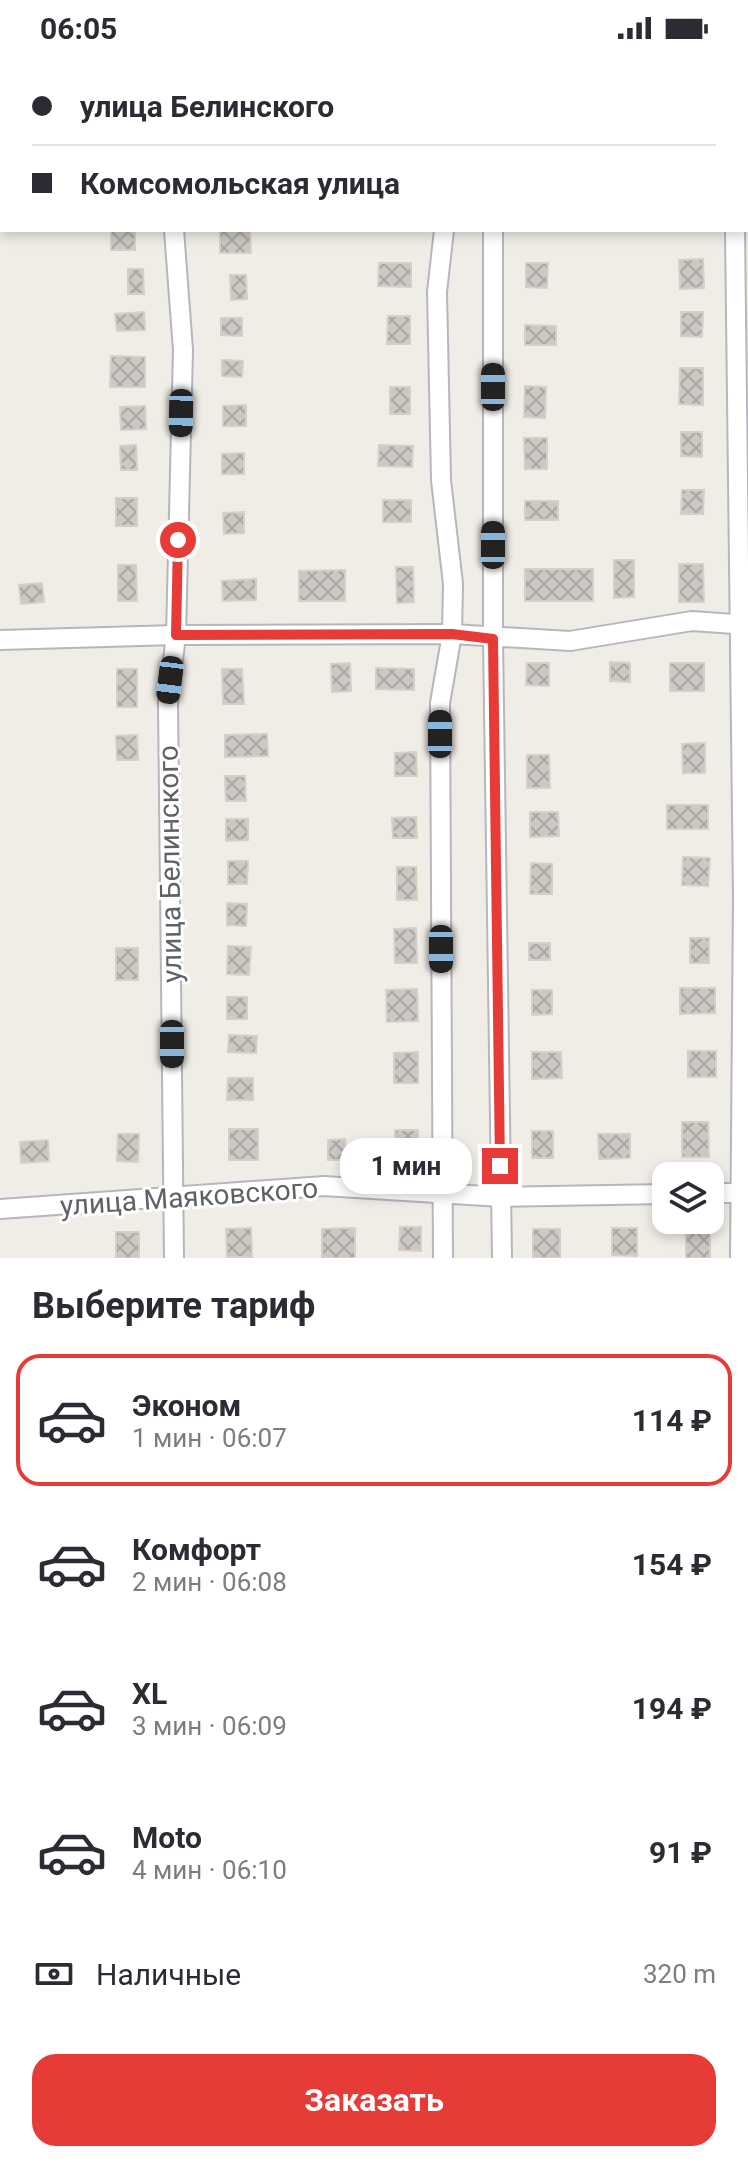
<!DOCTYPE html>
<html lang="ru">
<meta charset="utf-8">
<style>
:root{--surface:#fff;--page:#f7f7f7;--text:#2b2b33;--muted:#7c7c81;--line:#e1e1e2;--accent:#e63b37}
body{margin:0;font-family:Roboto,sans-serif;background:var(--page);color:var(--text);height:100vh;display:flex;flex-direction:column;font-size:30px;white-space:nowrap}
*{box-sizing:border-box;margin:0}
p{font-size:26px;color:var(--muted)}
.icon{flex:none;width:44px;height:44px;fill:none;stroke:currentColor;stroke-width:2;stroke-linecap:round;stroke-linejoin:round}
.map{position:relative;height:1202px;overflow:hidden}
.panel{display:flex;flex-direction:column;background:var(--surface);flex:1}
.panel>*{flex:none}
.hud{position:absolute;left:0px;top:0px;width:748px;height:176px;box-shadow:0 4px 12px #0003;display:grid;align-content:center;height:176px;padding:0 32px;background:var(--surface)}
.buttons{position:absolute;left:652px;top:1106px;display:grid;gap:16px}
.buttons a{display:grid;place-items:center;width:72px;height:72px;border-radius:16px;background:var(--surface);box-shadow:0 4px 12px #0003;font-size:40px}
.end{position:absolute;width:36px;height:36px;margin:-18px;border:10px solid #e63b37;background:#fff;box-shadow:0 0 0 4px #fff}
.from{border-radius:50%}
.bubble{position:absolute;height:56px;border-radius:24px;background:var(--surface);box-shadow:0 4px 12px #0003;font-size:26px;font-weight:700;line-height:56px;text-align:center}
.car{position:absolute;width:24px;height:48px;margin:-24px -12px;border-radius:10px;box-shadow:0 0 6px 2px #0007;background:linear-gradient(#222 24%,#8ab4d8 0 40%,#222 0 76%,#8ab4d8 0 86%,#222 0)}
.hud b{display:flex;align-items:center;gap:28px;height:76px;font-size:30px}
.hud b+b{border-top:2px solid var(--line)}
.hud i{width:20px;height:20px;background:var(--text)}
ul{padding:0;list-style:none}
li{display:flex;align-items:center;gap:24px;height:132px;margin:0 16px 12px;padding:0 16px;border:4px solid transparent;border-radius:24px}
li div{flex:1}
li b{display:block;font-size:30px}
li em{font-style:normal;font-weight:700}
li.selected{border-color:var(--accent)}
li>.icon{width:72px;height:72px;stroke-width:1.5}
h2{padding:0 32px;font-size:36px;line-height:96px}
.pay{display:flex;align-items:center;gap:20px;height:88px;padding:0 32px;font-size:30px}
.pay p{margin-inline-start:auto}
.primary-button{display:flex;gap:16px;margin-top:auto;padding:16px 32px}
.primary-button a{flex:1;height:92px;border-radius:24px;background:var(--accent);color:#fff;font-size:32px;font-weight:700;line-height:92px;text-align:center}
.status{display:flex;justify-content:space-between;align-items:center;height:56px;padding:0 40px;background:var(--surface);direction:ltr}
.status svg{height:22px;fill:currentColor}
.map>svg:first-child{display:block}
.building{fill:url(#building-cross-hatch);stroke:#d5cfc5;stroke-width:2}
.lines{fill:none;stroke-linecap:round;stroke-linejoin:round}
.minor-casing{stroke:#b4b7bb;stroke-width:22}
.minor{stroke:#fff;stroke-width:18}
.route{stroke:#e63b37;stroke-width:10}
.labels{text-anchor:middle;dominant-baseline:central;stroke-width:6;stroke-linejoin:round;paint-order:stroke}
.street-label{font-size:28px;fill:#5e6266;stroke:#fff}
</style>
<div class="status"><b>06:05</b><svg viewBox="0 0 49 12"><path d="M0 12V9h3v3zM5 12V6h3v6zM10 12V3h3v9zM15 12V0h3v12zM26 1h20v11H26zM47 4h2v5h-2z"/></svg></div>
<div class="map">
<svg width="748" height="1202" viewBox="0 0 748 1202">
<defs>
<pattern id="building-cross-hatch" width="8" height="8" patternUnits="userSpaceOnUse" patternTransform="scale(2)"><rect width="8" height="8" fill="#ccc8c4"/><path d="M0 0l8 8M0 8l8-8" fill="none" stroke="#a9a6a3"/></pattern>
</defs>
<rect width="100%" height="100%" fill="#f0ede7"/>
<g class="building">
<rect x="111" y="174" width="24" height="20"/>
<path d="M220 174H250L251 197H220Z"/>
<path d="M703 203 704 232 680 233 679 204Z"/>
<path d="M379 207H411V231L378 230Z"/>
<path d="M526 207H548L547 232 526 231Z"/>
<path d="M128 213H143L144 238H128Z"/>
<path d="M230 219H246L247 243 231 244Z"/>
<path d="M144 256 145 274 117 275 115 258Z"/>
<path d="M681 256H703L702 281 681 280Z"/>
<path d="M388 260H410V288H387Z"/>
<path d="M221 262H242V280L221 279Z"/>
<path d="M525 269 556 270V289H525Z"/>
<path d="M111 300 145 301V331H110Z"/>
<path d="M222 304 243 305 242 321 222 320Z"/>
<path d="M680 312H703V349L679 348Z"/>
<path d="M525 330 546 331 545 362 524 361Z"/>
<rect x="390" y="331" width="20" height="27"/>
<path d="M246 349V370H223V350Z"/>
<path d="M145 350 146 373 121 374 120 351Z"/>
<path d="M681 376H702V401L681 400Z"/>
<path d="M524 382H547V413H525Z"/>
<path d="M136 389 137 414H121L120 390Z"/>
<path d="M379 389 413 390 412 411 378 410Z"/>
<path d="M244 397V418H222V398Z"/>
<path d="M682 434H704L703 458H681Z"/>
<rect x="116" y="442" width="21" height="28"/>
<rect x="383" y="444" width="28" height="22"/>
<rect x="525" y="445" width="33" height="19"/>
<path d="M244 456V477L224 478 223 457Z"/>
<path d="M614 504H634V541L614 542Z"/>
<path d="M679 508H703L704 546H679Z"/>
<path d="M118 509H136L137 545H118Z"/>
<path d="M396 511H413L414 546 397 547Z"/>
<rect x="525" y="513" width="68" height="32"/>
<path d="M345 514V545H299V515Z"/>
<path d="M256 523V544L223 545 222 525Z"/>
<path d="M42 527 44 546 21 548 19 529Z"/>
<path d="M610 606 630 607V626L610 625Z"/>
<path d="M350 607 351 635 332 636 331 608Z"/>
<path d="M527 607H549V630L526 629Z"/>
<rect x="670" y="607" width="34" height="28"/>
<path d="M376 612 414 613V634L376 633Z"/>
<rect x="117" y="613" width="20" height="38"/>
<path d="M222 613H242L244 648H223Z"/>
<path d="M267 678 268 700 225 701V679Z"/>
<path d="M137 679 138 704H117L116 680Z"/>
<path d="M705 687V717H683L682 688Z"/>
<path d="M416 696 417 720H395V697Z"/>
<path d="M527 699H549L550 732H527Z"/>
<path d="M225 720H245L246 745H226Z"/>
<rect x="667" y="749" width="41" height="24"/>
<path d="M530 756H558L559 780 530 781Z"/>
<path d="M416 761 417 782H393L392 762Z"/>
<path d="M226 763H248V784L226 785Z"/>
<path d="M683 801 710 802 708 830 682 829Z"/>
<path d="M228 805H248L247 828H228Z"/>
<path d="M531 807 552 808V838H530Z"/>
<path d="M397 811H416L417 844H397Z"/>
<path d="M227 847 247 848 246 870 227 869Z"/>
<path d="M416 872 417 907H395L394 873Z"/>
<rect x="690" y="882" width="19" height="25"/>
<rect x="529" y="887" width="21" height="17"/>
<path d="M228 890 251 891 249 919 227 918Z"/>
<rect x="116" y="892" width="22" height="32"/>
<path d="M680 932H715V957L680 958Z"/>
<path d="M417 933 418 965 387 966 386 934Z"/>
<path d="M532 934H552V958L532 959Z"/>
<rect x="227" y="941" width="20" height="22"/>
<path d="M229 979 257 980 256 997 228 996Z"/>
<rect x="688" y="995" width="28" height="26"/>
<path d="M418 996V1027H394V997Z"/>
<path d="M532 996H561L562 1022 532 1023Z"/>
<path d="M228 1022H253V1044H227Z"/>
<path d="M682 1066H708L709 1101H682Z"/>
<rect x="229" y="1073" width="29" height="31"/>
<rect x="395" y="1074" width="23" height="32"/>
<rect x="532" y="1075" width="21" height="27"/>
<path d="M118 1078H139L138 1106 117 1105Z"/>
<path d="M598 1078H630V1102L599 1103Z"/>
<path d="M345 1083 346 1104H328V1084Z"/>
<path d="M48 1084 49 1105 21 1107 20 1086Z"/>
<path d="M400 1171H421V1195L399 1194Z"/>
<path d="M251 1172 252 1201H227L226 1173Z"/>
<path d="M355 1172V1202H322V1173Z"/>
<path d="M612 1172H637V1200L612 1199Z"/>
<rect x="533" y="1173" width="27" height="29"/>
<rect x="686" y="1174" width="24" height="28"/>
<rect x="116" y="1176" width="23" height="26"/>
</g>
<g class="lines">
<g class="minor-casing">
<g id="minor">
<path d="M492 0V2"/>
<path d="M171 2V0"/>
<path d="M444 2V0"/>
<path d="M725 2V0"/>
<path d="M746 37H748"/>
<path d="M0 39H2"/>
<path d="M174 174 183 294 176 579 168 647 174 1202"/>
<path d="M493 174V583L502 1202"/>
<path d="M735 174 743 841 740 1202"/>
<path d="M0 584 176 579 452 578 570 585 692 565 748 569"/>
<path d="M710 1137H748"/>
<path d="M0 1153 324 1130 501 1141 666 1138"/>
<path d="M443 1202 440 647 452 578 453 528 441 424 437 236 444 174"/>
</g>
</g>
<use href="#minor" class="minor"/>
</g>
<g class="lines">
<path class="route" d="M178 484 176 579 452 578 493 583 500 1110"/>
</g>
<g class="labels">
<g class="street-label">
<text transform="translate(170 808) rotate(-91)">улица Белинского</text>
<text transform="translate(189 1141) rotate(-4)">улица Маяковского</text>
</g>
</g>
</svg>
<div class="buttons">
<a><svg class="icon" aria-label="layers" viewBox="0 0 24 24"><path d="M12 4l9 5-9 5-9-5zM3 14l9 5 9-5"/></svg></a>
</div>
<i class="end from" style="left:178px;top:484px"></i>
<i class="end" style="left:500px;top:1110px"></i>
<div class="bubble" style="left:340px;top:1082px;width:132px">1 мин</div>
<i class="car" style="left:493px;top:331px;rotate:0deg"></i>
<i class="car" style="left:181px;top:357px;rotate:181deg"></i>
<i class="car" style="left:493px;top:489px;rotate:0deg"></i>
<i class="car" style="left:170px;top:624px;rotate:187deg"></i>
<i class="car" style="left:440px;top:678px;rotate:0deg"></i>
<i class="car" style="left:441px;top:893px;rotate:180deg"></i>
<i class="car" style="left:172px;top:988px;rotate:180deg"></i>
<div class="hud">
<b><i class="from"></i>улица Белинского</b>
<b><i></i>Комсомольская улица</b>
</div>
</div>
<section class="panel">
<h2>Выберите тариф</h2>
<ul>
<li class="selected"><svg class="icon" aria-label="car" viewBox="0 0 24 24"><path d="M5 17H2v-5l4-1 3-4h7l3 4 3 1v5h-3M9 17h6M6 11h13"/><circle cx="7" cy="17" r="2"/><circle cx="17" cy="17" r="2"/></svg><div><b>Эконом</b><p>1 мин · 06:07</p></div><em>114 ₽</em></li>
<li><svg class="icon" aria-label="car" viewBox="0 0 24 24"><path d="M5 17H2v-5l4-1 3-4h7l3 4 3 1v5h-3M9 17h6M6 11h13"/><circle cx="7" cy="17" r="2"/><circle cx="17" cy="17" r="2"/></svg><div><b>Комфорт</b><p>2 мин · 06:08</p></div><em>154 ₽</em></li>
<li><svg class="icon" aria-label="car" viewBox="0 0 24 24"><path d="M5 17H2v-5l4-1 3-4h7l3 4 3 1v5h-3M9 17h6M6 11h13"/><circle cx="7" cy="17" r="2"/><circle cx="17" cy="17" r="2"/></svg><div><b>XL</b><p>3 мин · 06:09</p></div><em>194 ₽</em></li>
<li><svg class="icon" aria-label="car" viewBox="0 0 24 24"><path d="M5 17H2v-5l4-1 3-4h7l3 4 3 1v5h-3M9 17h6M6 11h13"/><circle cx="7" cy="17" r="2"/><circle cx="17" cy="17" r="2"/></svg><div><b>Moto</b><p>4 мин · 06:10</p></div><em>91 ₽</em></li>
</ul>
<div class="pay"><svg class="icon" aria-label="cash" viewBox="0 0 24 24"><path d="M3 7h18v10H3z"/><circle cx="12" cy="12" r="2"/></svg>Наличные<p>320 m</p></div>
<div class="primary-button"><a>Заказать</a></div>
</section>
